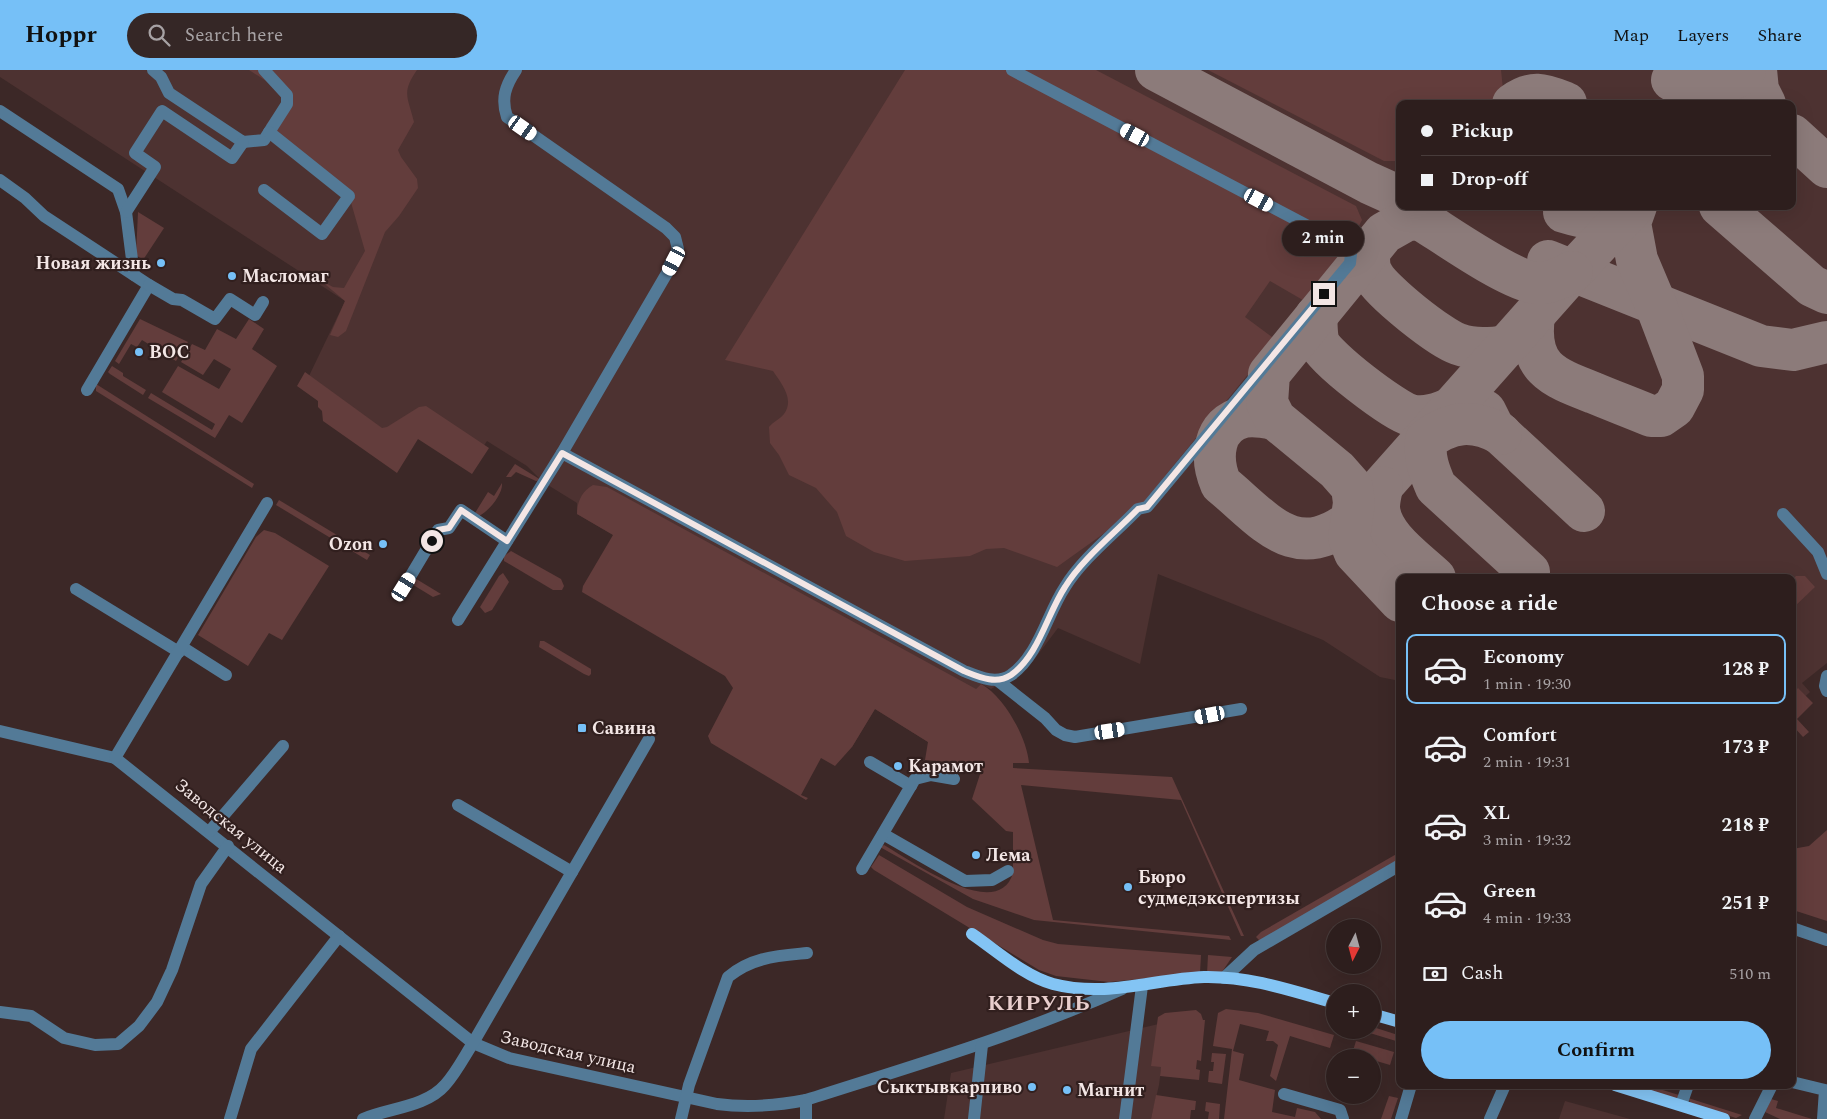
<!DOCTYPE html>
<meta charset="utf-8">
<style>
:root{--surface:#2d1e1d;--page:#352726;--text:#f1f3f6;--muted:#a7a2a4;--line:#483c3b;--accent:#76c0f7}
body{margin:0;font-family:Spectral,serif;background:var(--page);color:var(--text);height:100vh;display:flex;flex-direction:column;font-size:19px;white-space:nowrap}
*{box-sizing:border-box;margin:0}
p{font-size:16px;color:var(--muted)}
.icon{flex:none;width:28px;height:28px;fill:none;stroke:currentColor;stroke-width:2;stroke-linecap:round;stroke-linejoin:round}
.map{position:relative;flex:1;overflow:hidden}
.side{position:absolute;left:1396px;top:504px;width:400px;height:515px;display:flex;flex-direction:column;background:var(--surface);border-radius:10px;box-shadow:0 5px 20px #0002,0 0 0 1px var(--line)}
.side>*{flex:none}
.guide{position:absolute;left:1396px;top:30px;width:400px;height:110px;border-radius:10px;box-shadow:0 5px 20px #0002,0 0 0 1px var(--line);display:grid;align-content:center;height:110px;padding:0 25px;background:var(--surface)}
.needle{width:32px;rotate:186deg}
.buttons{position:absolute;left:1326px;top:849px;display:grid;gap:10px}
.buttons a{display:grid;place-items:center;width:55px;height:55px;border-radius:50%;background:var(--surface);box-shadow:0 5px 20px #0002,0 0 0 1px var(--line);font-size:25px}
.end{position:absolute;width:22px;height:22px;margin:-11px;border:6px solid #f3e6e5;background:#111;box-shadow:0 0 0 2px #111}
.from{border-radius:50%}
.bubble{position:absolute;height:35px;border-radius:18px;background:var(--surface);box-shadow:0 5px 20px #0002,0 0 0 1px var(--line);font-size:16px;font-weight:700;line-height:35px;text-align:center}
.car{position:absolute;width:15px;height:30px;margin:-15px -8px;border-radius:6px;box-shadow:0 0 4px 1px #0007;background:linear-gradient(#fff 24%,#345 0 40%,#fff 0 76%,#345 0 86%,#fff 0)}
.guide b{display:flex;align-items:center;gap:18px;height:48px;font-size:19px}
.guide b+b{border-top:1px solid var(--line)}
.guide i{width:12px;height:12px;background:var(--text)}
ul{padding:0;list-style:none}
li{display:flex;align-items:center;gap:15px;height:70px;margin:0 10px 8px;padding:0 15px;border:2px solid transparent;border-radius:10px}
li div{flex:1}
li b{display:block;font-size:19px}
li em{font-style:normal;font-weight:700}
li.active{border-color:var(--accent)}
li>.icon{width:45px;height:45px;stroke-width:1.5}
h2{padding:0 25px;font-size:22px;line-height:60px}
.pay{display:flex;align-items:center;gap:12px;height:55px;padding:0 25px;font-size:19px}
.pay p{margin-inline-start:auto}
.primary-button{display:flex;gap:10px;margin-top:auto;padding:10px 25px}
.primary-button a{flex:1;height:58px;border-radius:30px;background:var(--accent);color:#111;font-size:20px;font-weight:700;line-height:58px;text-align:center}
header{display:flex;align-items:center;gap:30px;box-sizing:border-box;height:70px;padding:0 25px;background:var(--accent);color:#111}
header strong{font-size:24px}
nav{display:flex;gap:28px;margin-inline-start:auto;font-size:18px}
.search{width:350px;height:45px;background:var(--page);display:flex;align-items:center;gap:12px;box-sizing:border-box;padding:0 18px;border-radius:28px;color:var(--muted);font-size:19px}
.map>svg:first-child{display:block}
.built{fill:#4d3231;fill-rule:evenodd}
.green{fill:#633d3c}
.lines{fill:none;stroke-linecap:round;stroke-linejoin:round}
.taxiway{stroke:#8c7b7a;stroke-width:42}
.minor{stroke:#537a97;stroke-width:12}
.major{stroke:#83c4f4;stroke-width:12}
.route{stroke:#f3e6e5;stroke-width:6}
.poi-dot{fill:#76c0f7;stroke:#311f1e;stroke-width:2}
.labels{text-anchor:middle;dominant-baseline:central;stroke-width:4.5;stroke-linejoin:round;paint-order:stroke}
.poi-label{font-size:18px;font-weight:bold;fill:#f3e6e5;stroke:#311f1e;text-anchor:start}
.street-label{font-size:18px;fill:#f3e6e5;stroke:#311f1e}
.district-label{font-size:22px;font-weight:bold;letter-spacing:1px;fill:#e8cecd;stroke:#311f1e}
</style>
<header>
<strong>Hoppr</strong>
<div class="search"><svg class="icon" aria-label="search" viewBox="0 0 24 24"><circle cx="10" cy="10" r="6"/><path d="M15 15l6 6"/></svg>Search here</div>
<nav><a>Map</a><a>Layers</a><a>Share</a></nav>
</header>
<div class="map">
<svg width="1827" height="1049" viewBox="0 0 1827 1049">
<rect width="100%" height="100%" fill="#3c2827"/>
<g class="built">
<path d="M0 0H1827V593L1802 613 1810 622 1793 638 1792 508H1400V611L1380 607 1323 570 1158 504 1140 594 1058 558 1027 599 991 619 981 614 928 672 875 639 852 677 782 562 577 444V433L543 412 527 396 487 371 481 380 424 340 383 364 308 308 345 231 0 7ZM1400 34H1792V136H1400Z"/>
<path d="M1167 952 1159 1015 1151 1049H944L951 1003Z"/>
<path d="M1565 1031 1630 1049H1559Z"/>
</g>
<g class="green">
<path d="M249 0H417C401 23 408 27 414 52L398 80 401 87 417 109 418 118 399 146 385 162 346 261 338 267 330 265 345 231 320 210 333 217 344 218 365 181 350 129 266 55C271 48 279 39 281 32 285 20 258 6 249 0Z"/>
<path d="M905 0H1096L1356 136 1362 150 1348 177 1308 233 1270 211 1245 247 1276 270 1138 439 1057 497 1004 478 986 479 970 486 905 491 874 482 846 466 837 442 816 418 789 405 779 385 770 373 769 357C773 352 780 349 784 344 795 329 781 313 773 301L725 290Z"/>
<path d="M1208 0H1501L1503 19 1492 34H1400V91H1384Z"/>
<path d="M138 142 164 158 143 190 136 185Z"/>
<path d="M140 249 188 272 176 291 142 270 137 277 131 274 119 294 115 291Z"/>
<path d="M249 249 264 259 252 279 277 296 242 353 229 345 215 368 148 328 151 323 212 360 215 354 162 322 178 296 219 319 231 299 214 289 203 305 181 292 192 274 205 280 217 259 236 269Z"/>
<path d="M112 296 123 303V306L146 320 143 325 110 304 108 302Z"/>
<path d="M305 302 382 358 387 357 419 337 426 336 489 378 472 404 418 369 397 403 323 351 322 341 318 337V331L297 316Z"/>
<path d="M96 314 254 414 252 418 96 321Z"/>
<path d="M515 394 541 410 536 411 516 402 511 407H506Z"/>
<path d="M502 413C503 424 489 441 479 446L475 443 488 422 494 426Z"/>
<path d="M593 415 607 417 976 619 981 614C1004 626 1027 668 1029 693H1013V698L1172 707 1244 866H1241L1181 730 1021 715 1053 850 1229 866 1231 870 1034 850 973 829 880 777 884 775C909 789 998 854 1013 803V762L1006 761 972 729 983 695 925 690 928 672 875 639 852 677 835 696 821 688 801 725 808 728 806 730 711 673 708 666 733 618 725 606 582 522 583 516 613 465 577 444C577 432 582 421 593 415Z"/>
<path d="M279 430 370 485 367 490 276 435Z"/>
<path d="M264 460 275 463 329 496 282 570 269 563 248 596 198 565 256 467Z"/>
<path d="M511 481 561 509 564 516 562 520H553L504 491V486Z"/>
<path d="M503 503 509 512 492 540 485 543 480 537 499 506Z"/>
<path d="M1796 506H1805L1815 517 1793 538V509Z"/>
<path d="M413 507 441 524 433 527 410 513Z"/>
<path d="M540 571H544L591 599V604L589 606 584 604 539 577Z"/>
<path d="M1798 618 1813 633 1797 649 1809 662 1803 667 1793 656V623Z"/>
<path d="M1827 760V851L1793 840 1792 779 1809 776Z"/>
<path d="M1400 782V790L1260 871 1256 867 1261 862Z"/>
<path d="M879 785 967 837 1043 870 1058 874 1201 885 1200 903 1109 912 1056 906 1039 900 874 800 871 797Z"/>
<path d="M1208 885 1232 887 1222 902 1207 904Z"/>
<path d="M1226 939 1258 943 1334 965 1330 978 1290 966 1276 1011 1270 1006 1278 975 1273 971H1266L1269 961 1240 954 1233 981 1244 984 1239 1010 1275 1020 1272 1042 1295 1047 1297 1038 1315 1042 1321 1049H1224L1232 979 1213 976 1218 943Z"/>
<path d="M1196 940 1201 944 1203 950H1205L1201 991 1197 990 1196 999 1200 1000 1199 1010 1160 1006 1161 997 1151 996 1158 947 1165 943Z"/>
<path d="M1373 957 1398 965 1396 971 1360 960H1372Z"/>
<path d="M1356 971 1394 982 1390 995 1373 990 1372 988 1352 984Z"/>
<path d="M1212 983 1226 984 1222 1014 1208 1012 1209 1001H1213L1214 992H1211Z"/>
<path d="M1629 1015H1646L1679 1025 1678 1029Z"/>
<path d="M1156 1025 1196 1031 1195 1040H1191L1190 1049H1151Z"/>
<path d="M1389 1026 1398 1028 1391 1049H1381Z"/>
<path d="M1688 1028 1742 1045 1736 1048 1691 1034Z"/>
<path d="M1771 1029 1778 1031 1776 1038 1812 1049H1780L1765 1042Z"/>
<path d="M1206 1032 1220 1034 1219 1049H1208L1209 1042 1205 1041Z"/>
</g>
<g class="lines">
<g class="taxiway">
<path d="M1156 0 1369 113 1400 127"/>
<path d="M1756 0 1758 20 1765 34"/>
<path d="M1672 10C1695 16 1727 19 1745 0"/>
<path d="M1513 34C1533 19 1545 25 1566 33"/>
<path d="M1792 65 1827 97"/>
<path d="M1720 136 1812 216 1827 223"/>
<path d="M1564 142C1593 151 1607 153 1633 136"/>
<path d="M1369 183C1369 191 1369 199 1373 205 1382 222 1440 268 1458 274 1474 280 1492 278 1508 276"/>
<path d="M1548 191 1761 276 1793 280 1827 272"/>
<path d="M1316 246C1317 254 1316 265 1319 273 1326 289 1393 340 1410 345 1425 349 1440 343 1454 337"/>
<path d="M1534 246C1527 298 1552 307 1594 323 1613 331 1632 338 1651 346H1661L1674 337 1683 320V306L1656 235 1637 190 1630 153 1636 136"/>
<path d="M1485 341 1493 357 1584 441"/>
<path d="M1275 349C1264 347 1254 345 1244 347 1212 354 1210 389 1221 414 1266 451 1294 494 1352 450L1572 202 1634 136"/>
<path d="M1501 364C1473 349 1451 351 1426 370 1424 388 1429 401 1436 417L1529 502"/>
<path d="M1382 417C1381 423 1379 430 1379 437 1380 466 1416 490 1435 508"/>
<path d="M1400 531 1355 483 1349 468 1354 433 1352 417 1337 400 1275 349 1267 333 1269 304 1384 163 1407 150 1420 149C1446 165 1509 210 1536 213 1549 214 1561 208 1572 202"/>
</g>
<g class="minor">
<path d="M153 0 161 7 169 23 243 72 264 70 287 34V25L264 0"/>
<path d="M0 41 118 119 126 142 134 205"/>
<path d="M0 110 25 128 44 146 149 215 87 320"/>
<path d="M264 120 322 164 349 126 269 62"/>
<path d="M126 142 155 97 135 83 162 41 232 88 243 72"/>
<path d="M149 215 173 229 182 230 215 249 230 229 255 245 263 232"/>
<path d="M562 383 964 601C979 607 996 615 1011 605 1039 585 1047 544 1065 517 1082 489 1115 463 1138 439L1147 437 1350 193 1351 184 1348 177 1012 0"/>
<path d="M1783 444 1818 482 1827 504"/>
<path d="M404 517 438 460 449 458 461 440 507 471"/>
<path d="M76 519 179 582"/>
<path d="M458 550 562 383 674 191 678 179 675 167 666 158 507 47C501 29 505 16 516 0"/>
<path d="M182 577 226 605"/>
<path d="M1827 606 1825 616 1827 621"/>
<path d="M997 610 1045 648 1056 660 1065 665 1075 667 1241 639"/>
<path d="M0 661 115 688 473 973 509 988 717 1034C748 1038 775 1036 806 1030 912 996 1019 965 1122 919"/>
<path d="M115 688 267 433"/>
<path d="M870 692 911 716"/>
<path d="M458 735 572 802"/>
<path d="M210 761 283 676"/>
<path d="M883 764 965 811 992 810 1008 801"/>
<path d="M862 799 915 709 931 705 954 709"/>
<path d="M1792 858 1827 870"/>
<path d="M1224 908 1254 880 1400 795"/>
<path d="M0 942 31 946 64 968 95 975 118 974 139 956 157 932 172 900 201 814 228 776"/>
<path d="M1792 1012 1825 1020 1823 1049"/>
<path d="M1284 1024 1340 1040 1343 1049"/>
<path d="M806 1030V1049"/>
<path d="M1681 1035 1688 1015"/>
<path d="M230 1049 251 979 339 866"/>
<path d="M363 1049C389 1038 426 1037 445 1015 456 1003 464 987 473 973L649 669"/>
<path d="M681 1049 689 1015 728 907C752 887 777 886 807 883"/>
<path d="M974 1049 982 975"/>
<path d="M1125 1049 1142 916"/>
<path d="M1401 1049 1411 1015"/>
<path d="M1490 1049 1505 1015"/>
<path d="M1755 1049 1772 1015"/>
</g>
<g class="major">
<path d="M972 864C997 881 1024 906 1053 914 1107 928 1153 909 1204 907 1249 906 1293 921 1335 933"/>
<path d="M1372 944 1400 952"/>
<path d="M1615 1015 1724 1049"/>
</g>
</g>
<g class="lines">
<path class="route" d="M432 471 438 460 449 458 461 440 507 471 562 383 964 601C979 607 996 615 1011 605 1039 585 1047 544 1065 517 1082 489 1115 463 1138 439L1147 437 1324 224"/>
</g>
<g class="poi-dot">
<circle cx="161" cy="193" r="5"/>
<circle cx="232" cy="206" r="5"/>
<circle cx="139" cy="282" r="5"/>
<circle cx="383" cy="474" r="5"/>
<rect x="577" y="653" width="10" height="10" rx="2.5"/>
<circle cx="898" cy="696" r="5"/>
<circle cx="976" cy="785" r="5"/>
<circle cx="1128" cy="817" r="5"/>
<circle cx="1032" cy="1017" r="5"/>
<circle cx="1067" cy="1020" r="5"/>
</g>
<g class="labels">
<g class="poi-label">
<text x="151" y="193" text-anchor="end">Новая жизнь</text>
<text x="242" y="206">Масломаг</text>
<text x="149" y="282">ВОС</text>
<text x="373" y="474" text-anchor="end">Ozon</text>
<text x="592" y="658">Савина</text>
<text x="908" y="696">Карамот</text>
<text x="986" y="785">Лема</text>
<text x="1138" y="807">Бюро<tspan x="1138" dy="21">судмедэкспертизы</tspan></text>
<text x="1022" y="1017" text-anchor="end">Сыктывкарпиво</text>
<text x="1077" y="1020">Магнит</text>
</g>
<g class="street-label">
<text transform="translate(231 756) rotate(39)">Заводская улица</text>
<text transform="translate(568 982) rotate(13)">Заводская улица</text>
</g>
<g class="district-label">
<text x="1039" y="933">КИРУЛЬ</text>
</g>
</g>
</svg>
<div class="buttons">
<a><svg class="needle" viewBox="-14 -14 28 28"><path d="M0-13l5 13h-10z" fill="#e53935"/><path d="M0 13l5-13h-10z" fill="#a7a2a4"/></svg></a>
<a>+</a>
<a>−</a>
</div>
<i class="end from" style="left:432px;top:471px"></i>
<i class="end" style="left:1324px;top:224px"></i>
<div class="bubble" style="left:1282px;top:151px;width:82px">2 min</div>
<i class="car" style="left:523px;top:58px;rotate:125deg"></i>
<i class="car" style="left:1135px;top:65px;rotate:298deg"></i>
<i class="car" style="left:1259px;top:130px;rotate:118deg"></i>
<i class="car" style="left:674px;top:191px;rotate:208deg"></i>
<i class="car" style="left:404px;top:517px;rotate:32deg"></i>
<i class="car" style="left:1210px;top:645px;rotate:259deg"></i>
<i class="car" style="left:1110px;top:661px;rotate:81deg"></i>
<div class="guide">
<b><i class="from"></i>Pickup</b>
<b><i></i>Drop-off</b>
</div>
<section class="side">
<h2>Choose a ride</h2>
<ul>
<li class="active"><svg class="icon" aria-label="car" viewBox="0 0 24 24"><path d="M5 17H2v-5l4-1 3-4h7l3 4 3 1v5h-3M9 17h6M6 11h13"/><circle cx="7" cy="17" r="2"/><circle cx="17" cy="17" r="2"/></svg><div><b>Economy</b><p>1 min · 19:30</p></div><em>128 ₽</em></li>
<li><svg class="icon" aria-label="car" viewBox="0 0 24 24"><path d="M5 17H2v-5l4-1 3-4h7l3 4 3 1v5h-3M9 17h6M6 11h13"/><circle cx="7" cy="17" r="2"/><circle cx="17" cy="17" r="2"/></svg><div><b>Comfort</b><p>2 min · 19:31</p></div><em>173 ₽</em></li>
<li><svg class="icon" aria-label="car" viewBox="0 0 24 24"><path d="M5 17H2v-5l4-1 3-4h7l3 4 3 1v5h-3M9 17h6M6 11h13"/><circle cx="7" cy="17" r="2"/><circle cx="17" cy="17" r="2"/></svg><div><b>XL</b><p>3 min · 19:32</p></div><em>218 ₽</em></li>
<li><svg class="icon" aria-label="car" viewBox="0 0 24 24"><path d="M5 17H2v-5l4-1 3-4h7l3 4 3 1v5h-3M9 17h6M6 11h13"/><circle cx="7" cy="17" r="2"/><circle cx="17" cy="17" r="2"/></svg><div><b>Green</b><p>4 min · 19:33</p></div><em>251 ₽</em></li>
</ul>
<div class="pay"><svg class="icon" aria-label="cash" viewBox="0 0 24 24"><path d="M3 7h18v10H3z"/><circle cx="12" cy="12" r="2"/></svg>Cash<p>510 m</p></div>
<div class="primary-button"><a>Confirm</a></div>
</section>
</div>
